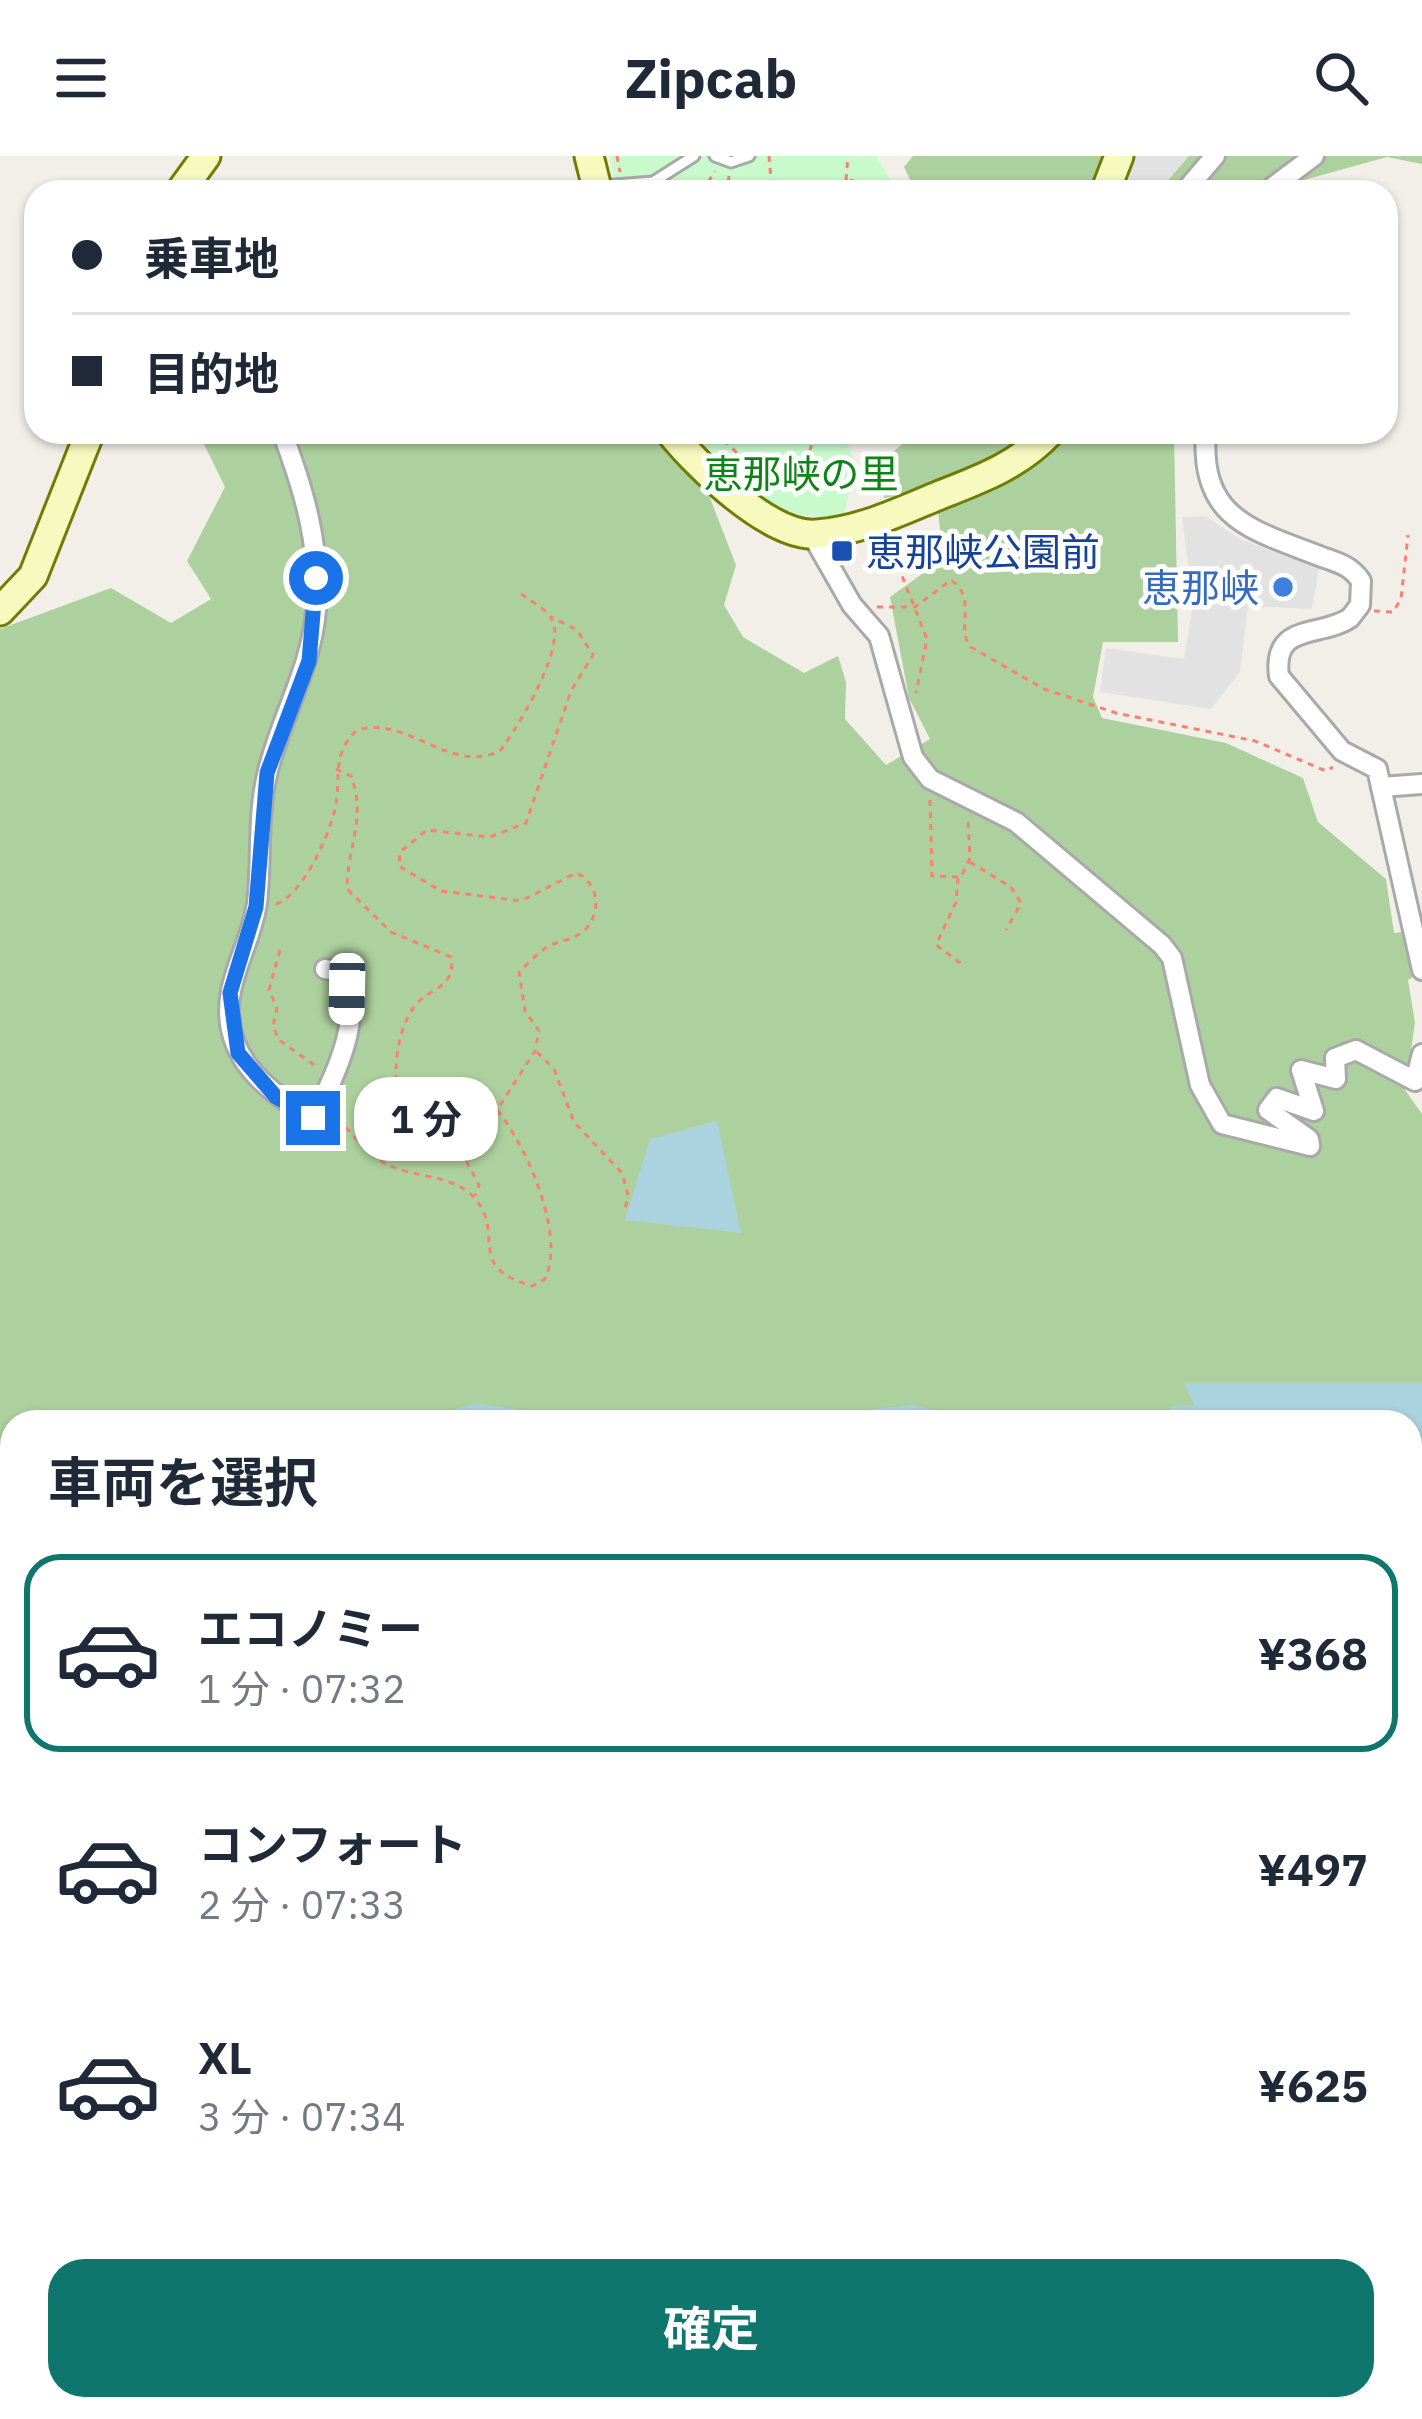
<!DOCTYPE html>
<html lang="ja">
<meta charset="utf-8">
<style>
:root{--surface:#fff;--page:#f2f2f3;--text:#1f2937;--muted:#747a83;--line:#e0e1e3;--accent:#0f766e}
body{margin:0;font-family:"IBM Plex Sans","Noto Sans JP",sans-serif;background:var(--page);color:var(--text);height:100vh;display:flex;flex-direction:column;font-size:45px;white-space:nowrap}
*{box-sizing:border-box;margin:0}
p{font-size:39px;color:var(--muted)}
.icon{flex:none;width:66px;height:66px;fill:none;stroke:currentColor;stroke-width:2;stroke-linecap:round;stroke-linejoin:round}
.map{position:relative;flex:1;overflow:hidden}
.side{position:absolute;left:0px;top:1254px;width:1422px;height:1011px;display:flex;flex-direction:column;background:var(--surface);border-radius:36px 36px 0 0;box-shadow:0 3px 9px #0004}
.side>*{flex:none}
.top-card{position:absolute;left:24px;top:24px;width:1374px;height:264px;border-radius:36px;box-shadow:0 3px 9px #0004;display:grid;align-content:center;height:264px;padding:0 48px;background:var(--surface)}
.end{position:absolute;width:54px;height:54px;margin:-27px;border:15px solid #1a73e8;background:#fff;box-shadow:0 0 0 6px #fff}
.from{border-radius:50%}
.bubble{position:absolute;height:84px;border-radius:36px;background:var(--surface);box-shadow:0 3px 9px #0004;font-size:39px;font-weight:700;line-height:84px;text-align:center}
.car{position:absolute;width:36px;height:72px;margin:-36px -18px;border-radius:15px;box-shadow:0 0 9px 3px #0007;background:linear-gradient(#fff 24%,#345 0 40%,#fff 0 76%,#345 0 86%,#fff 0)}
.top-card b{display:flex;align-items:center;gap:42px;height:114px;font-size:45px}
.top-card b+b{border-top:3px solid var(--line)}
.top-card i{width:30px;height:30px;background:var(--text)}
ul{padding:0;list-style:none}
li{display:flex;align-items:center;gap:36px;height:198px;margin:0 24px 18px;padding:0 24px;border:6px solid transparent;border-radius:36px}
li div{flex:1}
li b{display:block;font-size:45px}
li em{font-style:normal;font-weight:700}
li.active{border-color:var(--accent)}
li>.icon{width:108px;height:108px;stroke-width:1.5}
h2{padding:0 48px;font-size:54px;line-height:144px}
.button{display:flex;gap:24px;margin-top:auto;padding:24px 48px}
.button a{flex:1;height:138px;border-radius:36px;background:var(--accent);color:#fff;font-size:48px;font-weight:700;line-height:138px;text-align:center}
header{display:flex;justify-content:space-between;align-items:center;height:156px;padding:0 48px;background:var(--surface);font-size:54px;font-weight:700}
.map>svg:first-child{display:block}
.forest{fill:#add19e}
.park{fill:#c8facc}
.parking{fill:#e2e2e2}
.water{fill:#aad3df}
.lines{fill:none;stroke-linecap:round;stroke-linejoin:round}
.stream{stroke:#aad3df;stroke-width:6}
.lane-casing{stroke:#a9a9a9;stroke-width:15}
.street-casing{stroke:#a9a9a9;stroke-width:24}
.secondary-casing{stroke:#707d05;stroke-width:33}
.path{stroke:#fa8072;stroke-width:3;stroke-dasharray:6 6;stroke-linecap:butt}
.lane{stroke:#fff;stroke-width:9}
.street{stroke:#fff;stroke-width:18}
.secondary{stroke:#f7fabf;stroke-width:27}
.route{stroke:#1a73e8;stroke-width:15}
.transit-dot{fill:#1a4fb4;stroke:#fff;stroke-width:4.5}
.shop-dot{fill:#3f7fe0;stroke:#fff;stroke-width:4.5}
.labels{text-anchor:middle;dominant-baseline:central;stroke-width:10;stroke-linejoin:round;paint-order:stroke}
.park-label{font-size:39px;fill:#0c8416;stroke:#fff}
.transit-label{font-size:39px;fill:#164399;stroke:#fff;text-anchor:start}
.shop-label{font-size:39px;fill:#366cbe;stroke:#fff;text-anchor:end}
</style>
<header><svg class="icon" aria-label="menu" viewBox="0 0 24 24"><path d="M4 6h16M4 12h16M4 18h16"/></svg>Zipcab<svg class="icon" aria-label="search" viewBox="0 0 24 24"><circle cx="10" cy="10" r="6"/><path d="M15 15l6 6"/></svg></header>
<div class="map">
<svg width="1422" height="2263" viewBox="0 0 1422 2263">
<rect width="100%" height="100%" fill="#f2efe9"/>
<g class="forest">
<path d="M913 0H1422V8L1387 1 1261 36H916L904 11Z"/>
<path d="M198 276H648L708 337 736 409 724 449 743 481 804 517 838 500 846 526 845 563 886 609 930 583 909 542 890 441 943 403 936 334 884 342 879 307 917 276H1174L1178 486H1103L1093 541 1102 562 1226 587 1303 622 1318 666 1386 723 1394 777 1422 773V815L1408 824 1415 867 1405 934 1422 958V1227H1185L1203 1266H12V2253H501L504 2263H0V473L111 432 171 467 211 443 187 405 225 331Z"/>
<path d="M1410 1308 1422 1312V1808L1410 1842Z"/>
<path d="M1410 1996 1422 2007V2263H1217L1218 2253H1410Z"/>
</g>
<g class="park">
<path d="M610 0H876L898 36H617Z"/>
<path d="M689 276H841L856 306 843 363 778 356Z"/>
</g>
<g class="parking">
<path d="M1129 0H1189L1159 35 1113 22Z"/>
<path d="M1205 360 1242 384 1319 412 1312 453 1248 450 1240 516 1211 553 1100 536 1106 492 1184 503 1193 448 1182 361Z"/>
</g>
<g class="water">
<path d="M717 965 741 1077 625 1064 650 983Z"/>
<path d="M1184 1227H1422V1312L1410 1308V1266H1203Z"/>
</g>
<g class="lines">
<g class="stream">
<path d="M416 1266 476 1251 594 1266"/>
<path d="M776 1266 912 1252 967 1266"/>
<path d="M1159 1266 1174 1253 1204 1252"/>
<path d="M0 1655 12 1646"/>
</g>
<g class="lane-casing">
<g id="lane">
<path d="M715 0 731 6 749 0"/>
<path d="M602 30 653 26 694 0"/>
</g>
</g>
<g class="street-casing">
<g id="street">
<path d="M1184 36 1215 0"/>
<path d="M1266 36 1314 0"/>
<path d="M282 276C304 334 321 391 316 454 311 514 280 562 267 619 257 661 262 705 257 747 253 777 237 805 231 835 219 898 265 935 313 962 332 927 371 851 337 815L325 813"/>
<path d="M1206 276C1199 364 1253 374 1322 401 1339 407 1351 410 1361 425L1360 449 1350 462C1320 482 1272 466 1279 520L1342 595 1377 613 1381 631 1422 628"/>
<path d="M812 379 852 449 879 480 913 601 930 623 1016 666 1162 789 1172 802 1200 929 1222 968 1310 990"/>
<path d="M1381 631 1422 814"/>
<path d="M1310 990 1309 983 1268 954 1277 942 1314 955 1301 914 1336 923 1335 902 1356 894 1415 925 1422 898"/>
<path d="M893 2253 912 2263"/>
</g>
</g>
<g class="secondary-casing">
<g id="secondary">
<path d="M589 0 598 36"/>
<path d="M180 36 206 0"/>
<path d="M1105 36 1119 0"/>
<path d="M670 276C698 311 771 382 817 378 860 375 901 355 940 339 981 323 1019 309 1050 276"/>
<path d="M0 455 33 420 90 276"/>
</g>
</g>
<g class="path">
<path d="M617 0 620 16"/>
<path d="M769 0 772 36"/>
<path d="M850 24 862 28 864 36"/>
<path d="M690 36 703 31"/>
<path d="M702 36 715 15"/>
<path d="M727 36 729 20"/>
<path d="M736 36 767 25"/>
<path d="M845 36 848 0"/>
<path d="M715 276 753 312 787 326 803 320 812 287"/>
<path d="M791 276 812 287 825 276"/>
<path d="M889 387 927 483 916 537"/>
<path d="M877 451H915L951 424C977 442 957 467 969 490L1044 533 1116 557 1255 585 1326 615 1333 611"/>
<path d="M1374 455 1393 456 1401 443 1408 379"/>
<path d="M336 613 351 620C367 662 347 691 347 733L391 776 451 801C456 833 430 830 414 851 395 877 392 924 400 954L461 995 479 1029 475 1040"/>
<path d="M930 644 932 720 961 721 970 702 968 664"/>
<path d="M970 706 1011 731 1021 747 1006 774"/>
<path d="M958 722 956 746 936 789 963 809"/>
<path d="M276 748C302 740 329 680 335 653 342 621 330 600 357 574 408 559 449 619 500 595 517 573 569 488 551 462 545 452 529 444 520 437"/>
<path d="M280 794 269 834 277 852 273 870 279 884 317 911"/>
<path d="M537 896 554 913 574 966 622 1017 628 1039 625 1054"/>
<path d="M337 963C352 977 367 997 384 1007 413 1023 456 1017 477 1045 504 1081 466 1111 532 1130L545 1123C566 1078 526 989 497 954L535 895 539 875 525 855 519 816C528 808 538 796 549 790 561 784 574 784 585 774 602 756 599 726 576 717L521 745 441 735 399 710 400 696 427 674 490 681 526 667 571 535 593 499 577 474 551 461"/>
<path d="M0 2143 12 2140"/>
<path d="M220 2253 227 2263"/>
<path d="M412 2253 419 2263"/>
<path d="M949 2253 956 2263"/>
<path d="M1004 2263 1006 2253"/>
</g>
<use href="#lane" class="lane"/>
<use href="#street" class="street"/>
<use href="#secondary" class="secondary"/>
</g>
<g class="lines">
<path class="route" d="M313 962 276 941 238 897 230 837 256 751 267 617 309 505 316 422"/>
</g>
<rect class="transit-dot" x="830" y="383" width="24" height="24" rx="6"/>
<circle class="shop-dot" cx="1283" cy="431" r="12"/>
<g class="labels">
<g class="park-label">
<text x="801" y="317">恵那峡の里</text>
</g>
<g class="transit-label">
<text x="866" y="395">恵那峡公園前</text>
</g>
<g class="shop-label">
<text x="1259" y="431">恵那峡</text>
</g>
</g>
</svg>
<i class="end from" style="left:316px;top:422px"></i>
<i class="end" style="left:313px;top:962px"></i>
<div class="bubble" style="left:354px;top:921px;width:144px">1 分</div>
<i class="car" style="left:347px;top:833px;rotate:181deg"></i>
<div class="top-card">
<b><i class="from"></i>乗車地</b>
<b><i></i>目的地</b>
</div>
<section class="side">
<h2>車両を選択</h2>
<ul>
<li class="active"><svg class="icon" aria-label="car" viewBox="0 0 24 24"><path d="M5 17H2v-5l4-1 3-4h7l3 4 3 1v5h-3M9 17h6M6 11h13"/><circle cx="7" cy="17" r="2"/><circle cx="17" cy="17" r="2"/></svg><div><b>エコノミー</b><p>1 分 · 07:32</p></div><em>¥368</em></li>
<li><svg class="icon" aria-label="car" viewBox="0 0 24 24"><path d="M5 17H2v-5l4-1 3-4h7l3 4 3 1v5h-3M9 17h6M6 11h13"/><circle cx="7" cy="17" r="2"/><circle cx="17" cy="17" r="2"/></svg><div><b>コンフォート</b><p>2 分 · 07:33</p></div><em>¥497</em></li>
<li><svg class="icon" aria-label="car" viewBox="0 0 24 24"><path d="M5 17H2v-5l4-1 3-4h7l3 4 3 1v5h-3M9 17h6M6 11h13"/><circle cx="7" cy="17" r="2"/><circle cx="17" cy="17" r="2"/></svg><div><b>XL</b><p>3 分 · 07:34</p></div><em>¥625</em></li>
</ul>
<div class="button"><a>確定</a></div>
</section>
</div>
